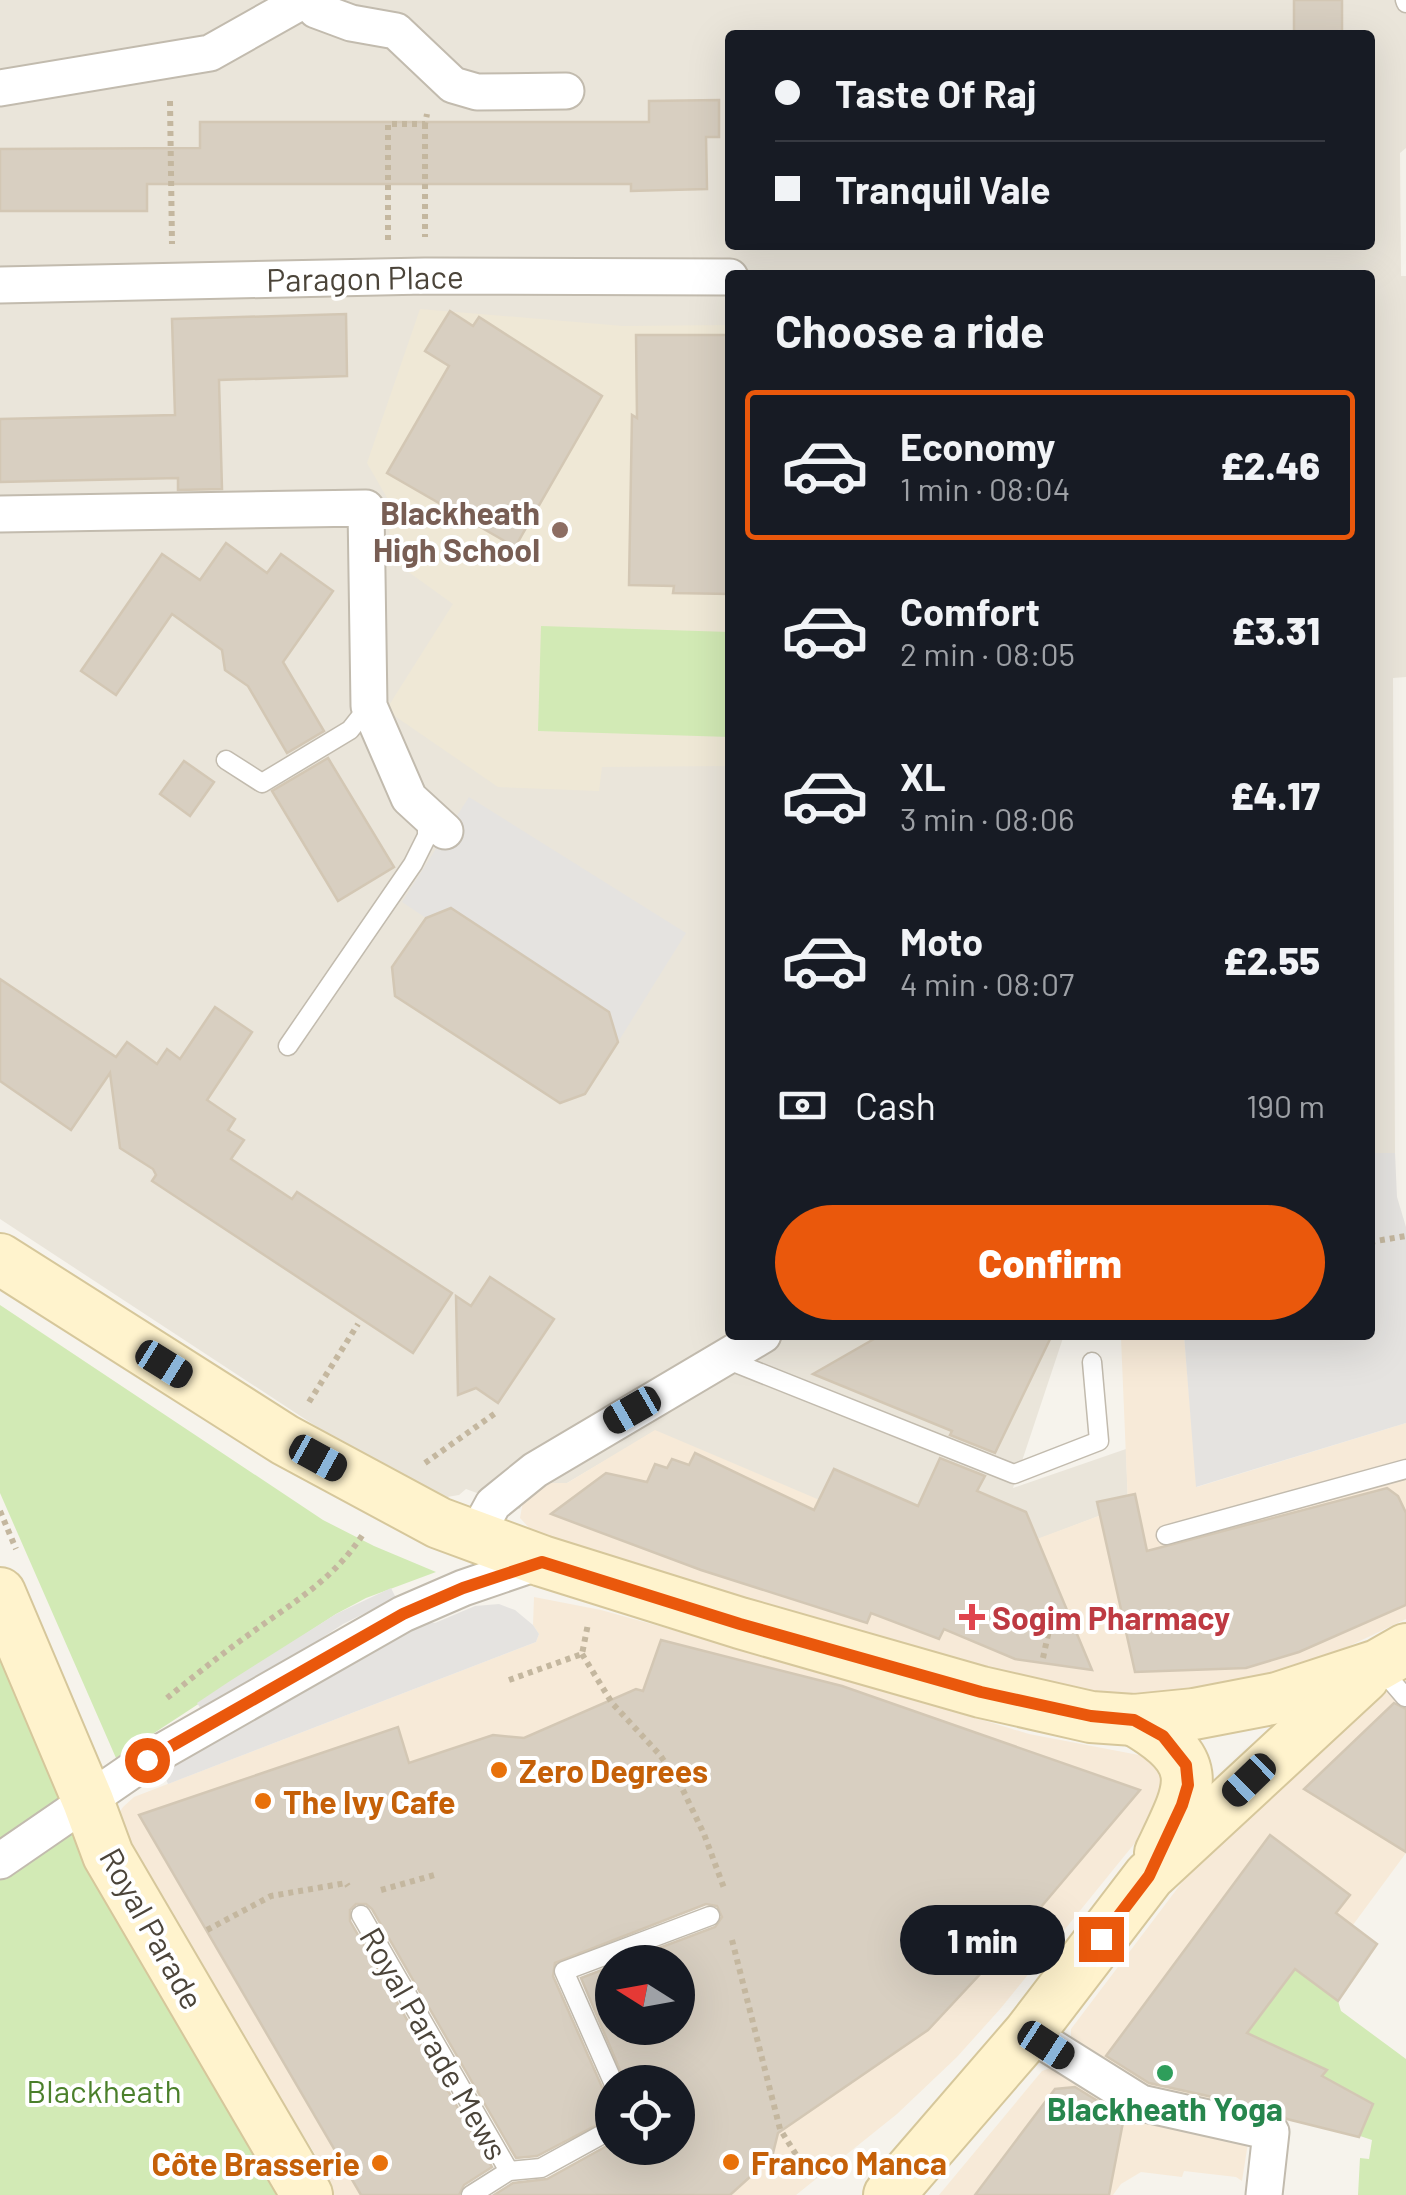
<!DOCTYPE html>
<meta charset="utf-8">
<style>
:root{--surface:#171b24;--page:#20242c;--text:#f1f3f6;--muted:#9ea1a6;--line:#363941;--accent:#ea580c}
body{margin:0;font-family:Barlow,sans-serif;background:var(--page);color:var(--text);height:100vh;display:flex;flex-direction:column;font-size:38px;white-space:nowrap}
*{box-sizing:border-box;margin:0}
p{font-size:32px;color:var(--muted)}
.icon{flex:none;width:55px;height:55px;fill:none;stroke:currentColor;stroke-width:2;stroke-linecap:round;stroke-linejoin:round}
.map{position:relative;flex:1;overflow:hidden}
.details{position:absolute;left:725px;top:270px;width:650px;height:1070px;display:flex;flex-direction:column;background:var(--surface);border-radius:10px;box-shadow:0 10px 40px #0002}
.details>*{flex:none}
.hud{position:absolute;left:725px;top:30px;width:650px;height:220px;border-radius:10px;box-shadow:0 10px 40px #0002;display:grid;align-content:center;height:220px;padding:0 50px;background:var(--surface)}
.needle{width:65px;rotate:281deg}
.buttons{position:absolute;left:595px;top:1945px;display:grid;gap:20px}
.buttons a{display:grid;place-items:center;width:100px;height:100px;border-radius:50%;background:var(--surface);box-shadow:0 10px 40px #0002;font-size:50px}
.end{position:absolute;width:45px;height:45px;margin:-22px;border:12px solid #ea580c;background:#fff;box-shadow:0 0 0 5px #fff}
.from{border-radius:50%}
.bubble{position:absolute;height:70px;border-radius:35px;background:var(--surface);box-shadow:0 10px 40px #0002;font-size:32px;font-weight:800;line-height:70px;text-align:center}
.car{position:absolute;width:30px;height:60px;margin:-30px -15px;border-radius:12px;box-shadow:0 0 8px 2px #0007;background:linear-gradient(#222 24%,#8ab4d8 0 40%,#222 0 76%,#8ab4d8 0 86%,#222 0)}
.hud b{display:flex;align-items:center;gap:35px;height:95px;font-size:38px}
.hud b+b{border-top:2px solid var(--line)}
.hud i{width:25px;height:25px;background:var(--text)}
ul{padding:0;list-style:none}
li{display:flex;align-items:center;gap:30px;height:150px;margin:0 20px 15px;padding:0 30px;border:5px solid transparent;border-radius:10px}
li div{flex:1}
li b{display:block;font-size:38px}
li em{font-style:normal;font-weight:800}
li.on{border-color:var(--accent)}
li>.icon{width:90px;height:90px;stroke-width:1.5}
h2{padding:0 50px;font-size:45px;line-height:120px}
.pay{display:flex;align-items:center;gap:25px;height:110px;padding:0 50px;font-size:38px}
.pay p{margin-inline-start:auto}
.action{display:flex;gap:20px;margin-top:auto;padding:20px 50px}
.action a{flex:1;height:115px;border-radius:60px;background:var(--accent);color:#fff;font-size:40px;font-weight:800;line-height:115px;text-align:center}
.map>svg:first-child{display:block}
.residential{fill:#eae5da;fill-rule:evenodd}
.commercial{fill:#f7ead8}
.education{fill:#efe8d6}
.green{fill:#d2eab5}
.parking{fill:#e5e3e0}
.building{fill:#d8cfc1;stroke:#d3c7b4;stroke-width:2.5}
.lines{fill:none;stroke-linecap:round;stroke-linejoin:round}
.lane-casing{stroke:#c2bbae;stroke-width:21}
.street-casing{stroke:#c2bbae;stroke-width:39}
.secondary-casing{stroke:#d6c79b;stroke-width:54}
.path{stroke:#c4b79f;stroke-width:6;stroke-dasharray:5 5;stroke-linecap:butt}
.lane{stroke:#fff;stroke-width:18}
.street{stroke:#fff;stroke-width:35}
.secondary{stroke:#fff3cd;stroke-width:50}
.route{stroke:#ea580c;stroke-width:12}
.education-dot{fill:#8d6e63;stroke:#fff;stroke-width:4}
.health-dot{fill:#e0444e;stroke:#fff;stroke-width:4}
.food-dot{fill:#e8710a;stroke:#fff;stroke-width:4}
.leisure-dot{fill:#2e9e5b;stroke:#fff;stroke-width:4}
.labels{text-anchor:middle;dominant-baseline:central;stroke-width:8;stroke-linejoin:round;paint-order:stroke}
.street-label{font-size:32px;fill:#4b4439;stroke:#fff}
.education-label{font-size:32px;font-weight:bold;fill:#785e54;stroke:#fff;text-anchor:end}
.health-label{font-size:32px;font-weight:bold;fill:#be3a42;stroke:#fff;text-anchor:start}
.food-label{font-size:32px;font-weight:bold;fill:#c56008;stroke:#fff;text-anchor:start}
.park-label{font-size:32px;fill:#4a7f2a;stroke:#fff}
.leisure-label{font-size:32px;font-weight:bold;fill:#27864d;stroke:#fff}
</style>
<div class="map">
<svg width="1406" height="2195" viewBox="0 0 1406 2195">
<rect width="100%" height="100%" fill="#f6f3ec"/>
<path class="residential" d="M0 0H1406V148L1400 153 1401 276H1406V677L1393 678 1395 1153H1370V275H730V1335H1064L1013 1488 1126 1449 1128 1505 970 1565 655 1431 567 1483H544L523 1501 520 1509 466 1489 459 1495 441 1498 343 1444 0 1219ZM730 35H1370V245H730Z"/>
<g class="commercial">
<path d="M1160 1335H1184L1197 1487 1406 1423V1619L1263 1687 1134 1696 1096 1692 1055 1687 929 1656 533 1532 520 1518 523 1501 544 1483H567L655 1430 970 1564 1128 1505 1121 1338Z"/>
<path d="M534 1597 601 1610 828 1673 1029 1734 1144 1756 1155 1759 1170 1782 1143 1833 1001 2008 957 2057 897 2114 796 2195H535L614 2148H678V2082H631L589 1985 612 1976V2028H678V1962H646L721 1932 710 1891 320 1889 431 2195H323L308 2171 315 2154 199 1968 116 1818 123 1807 134 1797 536 1642 539 1634 533 1625Z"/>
<path d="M1406 1678V1853L1316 1975 1242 2109 1158 2094 1071 2042V2029L1211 1844 1307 1750Z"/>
<path d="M1053 2067 1248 2143 1242 2181 1236 2177 1184 2171 1182 2177 1141 2172 1121 2184 1113 2195H939L1042 2071Z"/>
</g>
<path class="education" d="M420 309 623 326 730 325V766L602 767 599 791 498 787 386 710 453 604 389 558 390 503 367 463Z"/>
<g class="green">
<path d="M541 626 730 632V737L538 731Z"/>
<path d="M0 1305 323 1520 374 1546 436 1572 366 1598 336 1614 116 1758 0 1493Z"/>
<path d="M0 1651 55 1777 276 2195H0Z"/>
<path d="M1295 1969 1338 2001 1341 2011 1406 2059V2195H1358L1360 2158 1369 2159 1372 2140 1360 2136 1373 2104 1322 2076 1326 2069C1290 2053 1253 2044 1217 2028Z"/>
</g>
<g class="parking">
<path d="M469 797 686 933 618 1042 452 909 426 918 402 902Z"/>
<path d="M1370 1153H1395L1397 1197 1406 1227V1423L1196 1487 1184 1335H1370Z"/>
<path d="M391 1588 396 1598 343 1624 205 1715 197 1703 230 1681 336 1614Z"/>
<path d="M499 1604 515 1610 533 1625 539 1634 536 1642 168 1784 161 1767 431 1616V1622L435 1623 475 1606Z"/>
</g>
<g class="building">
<rect x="1294" y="0" width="48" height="35"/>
<path d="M719 100V137H706L707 189 631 191V184H147V211H0V149L200 148V122H649V101Z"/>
<path d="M450 311 473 326 479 317 602 396 515 547 387 473 449 366 425 351Z"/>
<path d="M346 314 347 376 219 380 222 489 178 490V478L0 482V419L175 415 172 319Z"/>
<path d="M636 335H730V594L673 593 674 586 629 585 632 415 637 418Z"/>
<path d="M226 543 267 573 281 554 333 591 283 662 324 731 287 753 248 686 225 670 222 650 172 614 116 695 81 671 162 554 200 580Z"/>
<path d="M328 758 394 867 338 901 272 791Z"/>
<path d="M184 761 214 782 190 816 160 794Z"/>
<path d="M451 908 609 1012 618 1042 585 1094 560 1103 395 996 392 967 426 918Z"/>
<path d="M0 979 116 1057 127 1042 157 1064 167 1049 180 1059 215 1007 252 1032 207 1100 235 1119 228 1130 244 1140 231 1159 292 1199 297 1192 452 1293 413 1353 152 1181 156 1175 153 1169 120 1148 110 1073 71 1130 0 1081Z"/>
<path d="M490 1277 554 1319 498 1403 476 1388 458 1395 456 1296 471 1306Z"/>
<path d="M881 1335H1052L995 1453 950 1435 952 1431 813 1374Z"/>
<path d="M695 1453 814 1510 834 1469 918 1506 940 1458 985 1476 977 1491 1026 1512 1092 1670 1015 1659 944 1629 939 1639 871 1613 867 1623 701 1570 551 1514 606 1473 647 1482 655 1464 667 1468 672 1459 689 1465Z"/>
<path d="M1387 1488 1398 1496 1406 1513V1605L1299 1652 1246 1668 1135 1672 1097 1502 1135 1494 1147 1551Z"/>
<path d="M661 1640 842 1686 1140 1790 1024 1927 928 2030 778 2133 772 2157 730 2195H494L513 2183 547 2179 612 2143V2148H678V2082H625L581 1978 612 1966V2028H678V1962H622L715 1927 722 1917 717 1906 706 1904 555 1963 553 1976 602 2087 612 2094V2117L537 2156 516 2158 372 1909 366 1904H356L350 1910V1921L492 2167 464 2185 459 2195H361L139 1815 398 1727 409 1763 493 1735 524 1738 636 1689 643 1691Z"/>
<path d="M1394 1703 1406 1709V1852L1304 1789Z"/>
<path d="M1270 1835 1350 1895 1336 1913 1377 1944 1338 2001 1295 1969 1247 2033 1327 2070 1322 2076 1373 2104 1359 2137 1287 2119 1276 2111 1149 2083 1106 2056Z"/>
<path d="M1075 2087 1124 2117 1109 2195H975L1055 2089Z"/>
</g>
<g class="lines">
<g class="lane-casing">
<g id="lane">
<path d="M1405 0 1406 3"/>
<path d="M226 760 262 783 350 730 369 706"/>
<path d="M288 1046 413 864 427 836V814"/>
<path d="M723 1358 1014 1474 1099 1441 1092 1362"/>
<path d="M1166 1535 1406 1469"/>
<path d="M1381 1669 1405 1697"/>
<path d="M361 1915 509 2171"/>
<path d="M613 2082 564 1971 710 1916"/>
<path d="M471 2195 509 2171 541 2168 612 2129"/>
</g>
</g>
<g class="street-casing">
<g id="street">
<path d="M311 0 316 10 351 23 396 31 453 85 477 92 566 91"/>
<path d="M0 88 210 53 304 0"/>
<path d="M0 285 425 276 730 277"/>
<path d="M0 514 366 508 369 706 409 798 445 831"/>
<path d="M475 1537 493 1504 535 1470 763 1335"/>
<path d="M0 1861 147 1760 403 1614 463 1588 542 1561"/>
<path d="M1029 2033 1141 2103 1271 2132 1264 2195"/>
</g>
</g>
<g class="secondary-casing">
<g id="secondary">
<path d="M0 1259 285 1440 439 1523 542 1561 740 1623 981 1692 1091 1717 1134 1720 1194 1714 1277 1698 1378 1665 1406 1649"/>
<path d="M0 1593 88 1801 108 1855 307 2195"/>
<path d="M1134 1720C1208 1763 1192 1786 1160 1853"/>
<path d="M889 2195 1029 2033 1149 1876 1364 1677"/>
</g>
</g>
<g class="path">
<path d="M170 101 172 244"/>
<path d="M425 124V237"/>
<path d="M388 240V124H425L427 114"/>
<path d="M1370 1242 1406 1236"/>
<path d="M309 1402 358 1324"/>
<path d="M425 1463 497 1412"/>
<path d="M0 1511 16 1549"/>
<path d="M582 1654 612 1703 660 1755 681 1786 704 1834 724 1888"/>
<path d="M1043 1658 1051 1621"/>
<path d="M509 1680 582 1654 588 1624"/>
<path d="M167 1698C193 1677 219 1656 247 1636 289 1605 334 1580 363 1534"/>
<path d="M381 1890 438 1874"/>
<path d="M207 1930 271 1896 346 1883 348 1886"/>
<path d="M732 1940 780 2129 800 2161"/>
</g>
<use href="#lane" class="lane"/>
<use href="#street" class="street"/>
<use href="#secondary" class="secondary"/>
</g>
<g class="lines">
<path class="route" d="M147 1760 403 1614 463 1588 542 1562 740 1624 981 1692 1091 1716 1134 1720 1163 1736 1186 1765 1188 1785 1182 1805 1149 1876 1101 1939"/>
</g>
<circle class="education-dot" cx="560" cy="530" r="10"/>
<path class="health-dot" d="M967 1602h10v10h10v10h-10v10h-10v-10h-10v-10h10z"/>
<g class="food-dot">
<circle cx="499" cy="1770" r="10"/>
<circle cx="263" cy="1801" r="10"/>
<circle cx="731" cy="2162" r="10"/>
<circle cx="380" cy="2163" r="10"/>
</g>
<circle class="leisure-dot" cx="1165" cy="2073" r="10"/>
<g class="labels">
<g class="street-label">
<text transform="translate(365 277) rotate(-1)">Paragon Place</text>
<text transform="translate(153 1928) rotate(61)">Royal Parade</text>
<text transform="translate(435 2043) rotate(60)">Royal Parade Mews</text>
</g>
<g class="education-label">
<text x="540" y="512">Blackheath<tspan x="540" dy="37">High School</tspan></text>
</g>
<g class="health-label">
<text x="992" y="1617">Sogim Pharmacy</text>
</g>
<g class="food-label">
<text x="519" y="1770">Zero Degrees</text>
<text x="283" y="1801">The Ivy Cafe</text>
<text x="751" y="2162">Franco Manca</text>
<text x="360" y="2163" text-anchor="end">Côte Brasserie</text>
</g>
<g class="park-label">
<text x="104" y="2090">Blackheath</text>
</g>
<g class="leisure-label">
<text x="1165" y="2108">Blackheath Yoga</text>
</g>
</g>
</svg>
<div class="buttons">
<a><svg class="needle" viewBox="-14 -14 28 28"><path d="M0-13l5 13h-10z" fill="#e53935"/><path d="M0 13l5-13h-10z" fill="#9ea1a6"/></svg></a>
<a><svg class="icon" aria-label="locate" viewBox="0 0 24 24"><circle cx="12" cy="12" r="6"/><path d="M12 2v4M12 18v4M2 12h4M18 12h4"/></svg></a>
</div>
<i class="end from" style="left:147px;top:1760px"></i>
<i class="end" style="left:1101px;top:1939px"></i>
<div class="bubble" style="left:900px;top:1905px;width:165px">1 min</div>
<i class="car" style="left:164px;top:1364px;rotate:122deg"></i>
<i class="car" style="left:632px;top:1410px;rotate:240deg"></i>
<i class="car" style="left:318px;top:1458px;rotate:119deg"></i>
<i class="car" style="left:1249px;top:1780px;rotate:226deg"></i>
<i class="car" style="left:1046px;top:2045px;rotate:123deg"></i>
<div class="hud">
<b><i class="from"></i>Taste Of Raj</b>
<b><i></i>Tranquil Vale</b>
</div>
<section class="details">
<h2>Choose a ride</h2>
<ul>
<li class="on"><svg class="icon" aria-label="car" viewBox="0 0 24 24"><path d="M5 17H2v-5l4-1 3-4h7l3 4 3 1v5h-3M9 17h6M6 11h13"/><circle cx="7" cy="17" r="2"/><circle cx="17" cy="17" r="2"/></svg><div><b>Economy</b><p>1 min · 08:04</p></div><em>£2.46</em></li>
<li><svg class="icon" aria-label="car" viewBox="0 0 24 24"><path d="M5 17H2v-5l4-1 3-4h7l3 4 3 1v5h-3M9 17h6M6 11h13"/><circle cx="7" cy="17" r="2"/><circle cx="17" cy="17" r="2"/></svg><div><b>Comfort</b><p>2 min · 08:05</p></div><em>£3.31</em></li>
<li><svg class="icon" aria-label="car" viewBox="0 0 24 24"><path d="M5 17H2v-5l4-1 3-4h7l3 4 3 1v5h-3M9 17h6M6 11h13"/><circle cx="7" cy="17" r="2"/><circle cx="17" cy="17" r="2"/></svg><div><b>XL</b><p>3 min · 08:06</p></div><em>£4.17</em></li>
<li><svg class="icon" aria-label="car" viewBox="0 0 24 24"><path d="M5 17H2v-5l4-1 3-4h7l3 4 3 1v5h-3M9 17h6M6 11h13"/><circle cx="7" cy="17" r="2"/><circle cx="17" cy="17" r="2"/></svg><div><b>Moto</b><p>4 min · 08:07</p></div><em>£2.55</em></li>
</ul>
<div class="pay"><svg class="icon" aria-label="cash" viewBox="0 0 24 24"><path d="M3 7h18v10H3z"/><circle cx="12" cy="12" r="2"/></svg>Cash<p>190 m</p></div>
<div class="action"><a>Confirm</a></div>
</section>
</div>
